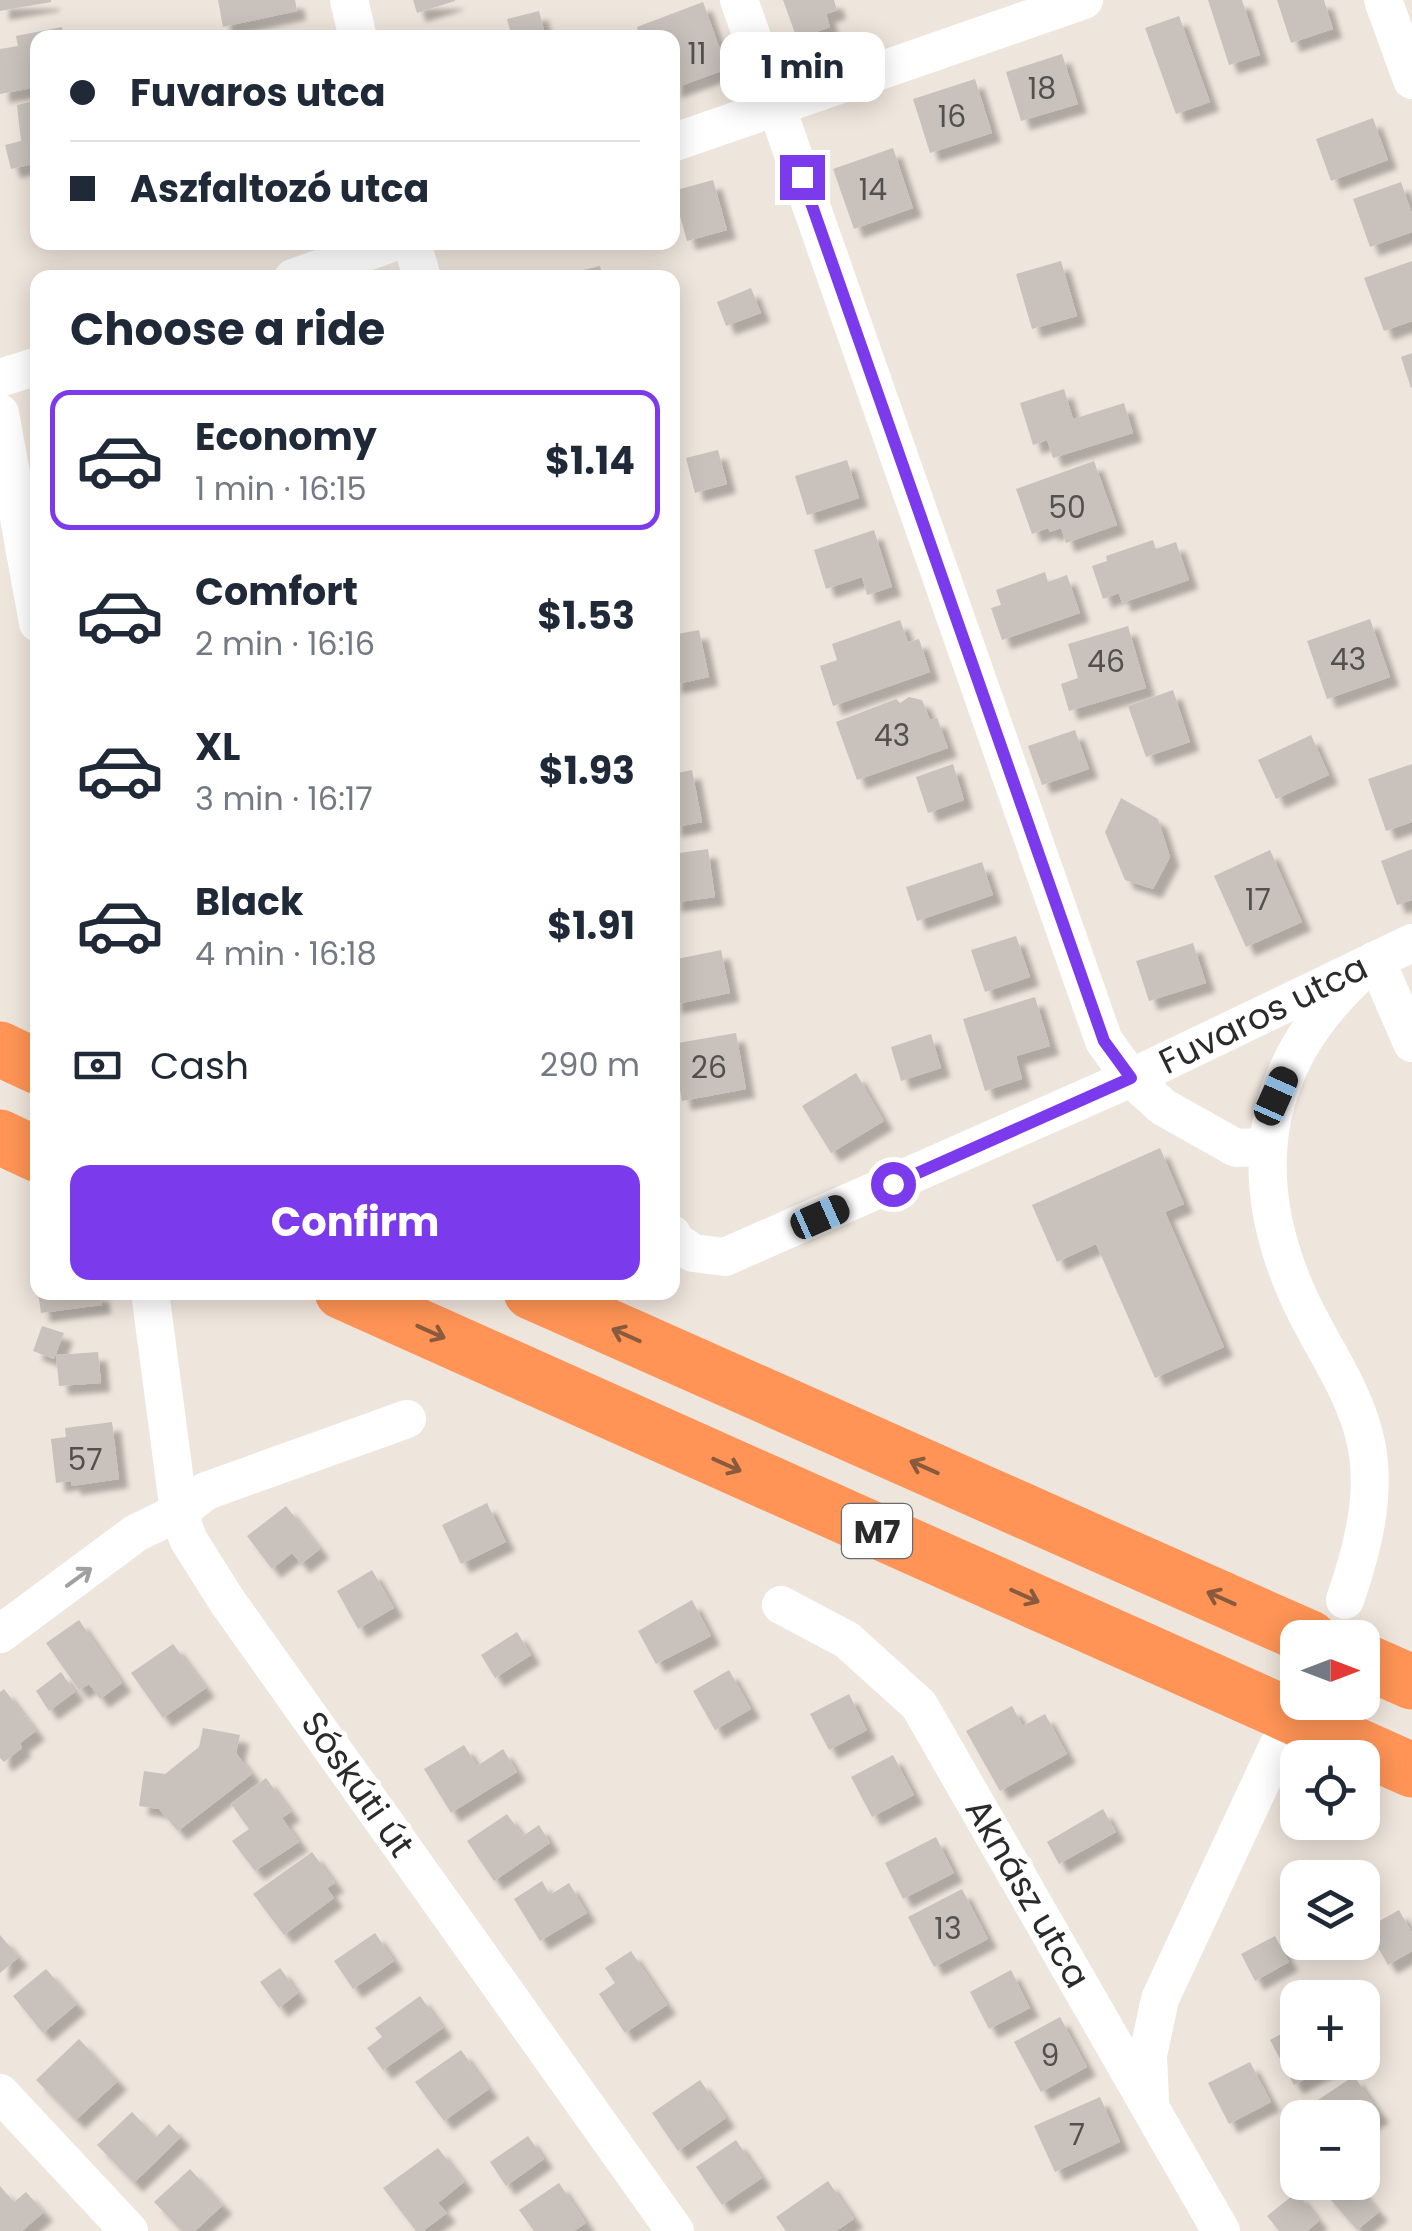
<!DOCTYPE html>
<meta charset="utf-8">
<style>
:root{--surface:#fff;--page:#f6f6f7;--text:#1f2937;--muted:#747a83;--line:#e0e1e3;--accent:#7c3aed}
body{margin:0;font-family:Poppins,sans-serif;background:var(--page);color:var(--text);height:100vh;display:flex;flex-direction:column;font-size:38px;white-space:nowrap}
*{box-sizing:border-box;margin:0}
p{font-size:32px;color:var(--muted)}
.icon{flex:none;width:55px;height:55px;fill:none;stroke:currentColor;stroke-width:2;stroke-linecap:round;stroke-linejoin:round}
.map{position:relative;flex:1;overflow:hidden}
.details{position:absolute;left:30px;top:270px;width:650px;height:1030px;display:flex;flex-direction:column;background:var(--surface);border-radius:20px;box-shadow:0 5px 25px #0003}
.details>*{flex:none}
.hud{position:absolute;left:30px;top:30px;width:650px;height:220px;border-radius:20px;box-shadow:0 5px 25px #0003;display:grid;align-content:center;height:220px;padding:0 40px;background:var(--surface)}
.needle{width:65px;rotate:90deg}
.tools{position:absolute;left:1280px;top:1620px;display:grid;gap:20px}
.tools a{display:grid;place-items:center;width:100px;height:100px;border-radius:20px;background:var(--surface);box-shadow:0 5px 25px #0003;font-size:50px}
.end{position:absolute;width:45px;height:45px;margin:-22px;border:12px solid #7c3aed;background:#fff;box-shadow:0 0 0 5px #fff}
.from{border-radius:50%}
.bubble{position:absolute;height:70px;border-radius:20px;background:var(--surface);box-shadow:0 5px 25px #0003;font-size:32px;font-weight:700;line-height:70px;text-align:center}
.car{position:absolute;width:30px;height:60px;margin:-30px -15px;border-radius:12px;box-shadow:0 0 8px 2px #0007;background:linear-gradient(#222 24%,#8ab4d8 0 40%,#222 0 76%,#8ab4d8 0 86%,#222 0)}
.hud b{display:flex;align-items:center;gap:35px;height:95px;font-size:38px}
.hud b+b{border-top:2px solid var(--line)}
.hud i{width:25px;height:25px;background:var(--text)}
ul{padding:0;list-style:none}
li{display:flex;align-items:center;gap:30px;height:140px;margin:0 20px 15px;padding:0 20px;border:5px solid transparent;border-radius:20px}
li div{flex:1}
li b{display:block;font-size:38px}
li em{font-style:normal;font-weight:700}
li.on{border-color:var(--accent)}
li>.icon{width:90px;height:90px;stroke-width:1.5}
h2{padding:0 40px;font-size:45px;line-height:120px}
.pay{display:flex;align-items:center;gap:25px;height:110px;padding:0 40px;font-size:38px}
.pay p{margin-inline-start:auto}
.button{display:flex;gap:20px;margin-top:auto;padding:20px 40px}
.button a{flex:1;height:115px;border-radius:20px;background:var(--accent);color:#fff;font-size:40px;font-weight:700;line-height:115px;text-align:center}
.map>svg:first-child{display:block}
.building{fill:#c9c2bc;filter:url(#shadow)}
.lines{fill:none;stroke-linecap:round;stroke-linejoin:round}
.minor{stroke:#fff;stroke-width:38}
.highway{stroke:#ff9456;stroke-width:55}
.oneway{stroke:#8a5a3e}
.oneway2{stroke:#a0a0a0}
.route{stroke:#7c3aed;stroke-width:12}
.labels{text-anchor:middle;dominant-baseline:central;stroke-width:10;stroke-linejoin:round;paint-order:stroke}
.number-label{font-size:30px;fill:#52514f}
.shield{fill:#fff;stroke:#6b6b6b;stroke-width:2.5}
.shield-label{font-size:32px;font-weight:bold;fill:#2b2b2b}
.street-label{font-size:35px;fill:#2b2b2b;stroke:#fff}
</style>
<div class="map">
<svg width="1412" height="2231" viewBox="0 0 1412 2231">
<defs>
<filter id="shadow"><feDropShadow dx="9" dy="9" stdDeviation="2.5" flood-color="#0004"/></filter>
</defs>
<rect width="100%" height="100%" fill="#eee5dc"/>
<g class="building">
<path d="M0 0H51V2L0 11Z"/>
<path d="M218 0H295L297 11 223 27Z"/>
<path d="M413 0H455V1L417 13Z"/>
<path d="M783 0H834L837 10 826 14 830 27 797 39Z"/>
<path d="M1208 0H1242L1260 55 1229 65Z"/>
<path d="M1277 0H1324L1333 29 1291 43Z"/>
<path d="M703 2 727 69 672 89V38H640L637 27Z"/>
<path d="M539 11 546 38H512L507 19Z"/>
<path d="M1179 16 1210 102 1176 114 1145 28Z"/>
<path d="M62 27 64 38H38V87L0 94V49L18 46 16 36Z"/>
<path d="M1062 54 1078 104 1021 121 1006 72Z"/>
<path d="M975 79 992 133 930 153 913 99Z"/>
<path d="M38 100V163L11 169 5 145 21 141 17 105Z"/>
<path d="M1373 118 1388 160 1331 181 1316 139Z"/>
<path d="M893 148 913 208 854 229 833 169Z"/>
<path d="M713 180 727 230 687 241 673 191Z"/>
<path d="M1401 182 1412 214V232L1370 247 1353 199Z"/>
<path d="M1061 261 1077 316 1032 329 1016 274Z"/>
<path d="M1412 261V321L1384 331 1364 278Z"/>
<path d="M600 266 603 278H560L559 276Z"/>
<path d="M751 288 761 313 726 326 717 302Z"/>
<path d="M1412 353V387L1411 388 1401 357Z"/>
<path d="M1064 389 1073 419 1124 403 1133 433 1053 458 1047 440 1033 445 1020 403Z"/>
<path d="M718 450 727 484 695 493 686 458Z"/>
<path d="M847 460 859 498 807 515 795 476Z"/>
<path d="M1094 461 1117 525 1066 543 1061 528 1050 532 1048 528 1032 534 1016 489Z"/>
<path d="M874 530 892 587 867 595 862 577 826 589 814 550Z"/>
<path d="M1153 540 1156 549 1176 542 1189 580 1122 603 1119 593 1103 599 1092 566 1107 561 1106 556Z"/>
<path d="M1045 572 1048 582 1067 575 1080 613 1002 640 991 608 1001 605 996 590Z"/>
<path d="M1370 619 1390 677 1327 699 1307 641Z"/>
<path d="M900 620 908 642 919 639 930 672 833 706 820 666 837 660 832 644Z"/>
<path d="M1128 626 1146 688 1069 711 1061 684 1078 678 1068 644Z"/>
<path d="M699 630 709 677 672 685V635Z"/>
<path d="M1173 690 1190 742 1146 757 1128 706Z"/>
<path d="M909 697 922 700 930 720 937 718 948 748 857 780 836 722 896 699 900 703Z"/>
<path d="M1075 730 1089 769 1042 785 1028 746Z"/>
<path d="M1311 735 1329 775 1276 799 1258 760Z"/>
<path d="M953 764 964 800 928 813 916 777Z"/>
<path d="M1412 764V822L1386 831 1368 779Z"/>
<path d="M692 770 702 822 672 828V774Z"/>
<path d="M1121 798 1158 819 1170 857 1153 889 1125 880 1105 832Z"/>
<path d="M708 849 715 897 672 903V854Z"/>
<path d="M1412 849V900L1397 905 1381 861Z"/>
<path d="M1270 850 1302 922 1246 947 1214 876Z"/>
<path d="M982 862 993 895 917 921 906 887Z"/>
<path d="M1016 936 1030 977 985 992 971 950Z"/>
<path d="M1193 943 1206 983 1149 1001 1136 961Z"/>
<path d="M721 950 730 993 672 1005V960Z"/>
<path d="M1035 997 1050 1046 1016 1056 1022 1079 985 1091 963 1019Z"/>
<path d="M736 1033 746 1089 682 1101 672 1044Z"/>
<path d="M931 1034 941 1068 901 1081 891 1047Z"/>
<path d="M856 1073 884 1121 831 1153 802 1106Z"/>
<path d="M1160 1148 1184 1204 1165 1212 1224 1347 1155 1378 1096 1244 1057 1262 1032 1205Z"/>
<path d="M38 1292H100L102 1305 41 1313Z"/>
<path d="M42 1326 64 1333 54 1359 33 1351Z"/>
<path d="M98 1352 101 1383 59 1386 56 1355Z"/>
<path d="M112 1422 119 1479 72 1486 71 1481 56 1483 51 1439 66 1437 65 1428Z"/>
<path d="M487 1503 506 1542 461 1564 442 1525Z"/>
<path d="M286 1506 320 1549 301 1564 292 1553 272 1569 247 1536Z"/>
<path d="M372 1570 394 1608 358 1629 337 1591Z"/>
<path d="M692 1600 711 1636 656 1664 638 1631Z"/>
<path d="M79 1620 122 1683 100 1699 89 1684 79 1690 46 1643Z"/>
<path d="M517 1632 531 1655 495 1678 481 1655Z"/>
<path d="M173 1644 206 1688 163 1718 131 1673Z"/>
<path d="M729 1670 751 1709 715 1730 693 1691Z"/>
<path d="M61 1672 75 1692 49 1711 36 1691Z"/>
<path d="M4 1689 36 1731 20 1743 22 1748 4 1762 0 1758V1692Z"/>
<path d="M849 1694 867 1730 829 1750 810 1714Z"/>
<path d="M1012 1706 1023 1726 1045 1714 1067 1754 1000 1791 966 1731Z"/>
<path d="M203 1728 240 1735 236 1753 252 1774 178 1831 159 1809 139 1806 144 1771 165 1774 199 1747Z"/>
<path d="M464 1745 477 1766 503 1749 517 1772 451 1813 424 1769Z"/>
<path d="M893 1755 914 1795 872 1817 851 1777Z"/>
<path d="M266 1778 291 1812 282 1818 299 1842 255 1871 232 1841 249 1829 231 1804Z"/>
<path d="M1103 1809 1116 1832 1059 1864 1047 1842Z"/>
<path d="M507 1814 523 1836 539 1825 550 1843 494 1881 467 1841Z"/>
<path d="M936 1837 954 1873 903 1899 885 1863Z"/>
<path d="M312 1852 335 1883 327 1888 334 1898 284 1935 253 1894Z"/>
<path d="M542 1881 550 1895 569 1883 587 1913 540 1941 514 1899Z"/>
<path d="M962 1889 988 1939 934 1967 908 1917Z"/>
<path d="M1399 1910 1412 1933V1951L1388 1965 1367 1928Z"/>
<path d="M375 1933 394 1961 353 1989 334 1961Z"/>
<path d="M0 1935 19 1957 0 1973Z"/>
<path d="M1275 1936 1289 1962 1255 1981 1241 1954Z"/>
<path d="M631 1951 667 2005 625 2033 599 1994 615 1983 605 1968Z"/>
<path d="M280 1968 298 1993 279 2008 260 1982Z"/>
<path d="M46 1969 77 2004 43 2033 13 1996Z"/>
<path d="M1011 1970 1030 2008 989 2029 970 1992Z"/>
<path d="M420 1996 443 2028 383 2070 367 2048 382 2037 375 2028Z"/>
<path d="M1060 2017 1087 2067 1041 2092 1014 2042Z"/>
<path d="M1298 2025V2062H1337L1294 2085 1270 2040Z"/>
<path d="M79 2039 118 2081 76 2120 36 2080Z"/>
<path d="M461 2050 489 2089 444 2121 415 2082Z"/>
<path d="M1250 2062 1271 2102 1229 2124 1208 2083Z"/>
<path d="M1354 2076 1380 2114 1362 2126V2118H1321L1312 2104Z"/>
<path d="M700 2080 726 2118 678 2151 652 2113Z"/>
<path d="M1100 2097 1120 2142 1055 2172 1034 2126Z"/>
<path d="M132 2112 156 2137 169 2124 181 2137 134 2183 97 2145Z"/>
<path d="M528 2136 544 2159 506 2186 490 2162Z"/>
<path d="M736 2140 762 2178 722 2205 696 2167Z"/>
<path d="M438 2148 464 2182 438 2203 447 2213 423 2231H416L383 2188Z"/>
<path d="M190 2169 223 2205 195 2231H182L154 2202Z"/>
<path d="M828 2181 854 2219 836 2231H786L776 2217Z"/>
<path d="M1337 2182H1354L1379 2212 1357 2230 1325 2193Z"/>
<path d="M559 2183 586 2223 574 2231H534L519 2210Z"/>
<path d="M0 2186 14 2202 26 2192 44 2212 22 2231H0Z"/>
<path d="M1297 2192 1319 2221 1307 2231H1279L1267 2216Z"/>
</g>
<g class="lines">
<g class="minor">
<path d="M349 0 358 38"/>
<path d="M739 0 1104 1041 1131 1078 1163 1107 1236 1148 1266 1147"/>
<path d="M1383 0 1412 80"/>
<path d="M672 143 1084 0"/>
<path d="M412 242 422 278"/>
<path d="M293 278 394 242"/>
<path d="M0 378 38 366"/>
<path d="M0 413 38 623"/>
<path d="M1376 960 1412 1043"/>
<path d="M672 1234 674 1240 693 1253 725 1257 1131 1078 1412 943"/>
<path d="M150 1292 179 1512 188 1539 227 1601 675 2231"/>
<path d="M1345 1600C1362 1551 1377 1495 1366 1443 1354 1386 1318 1343 1296 1291 1245 1173 1261 1067 1355 978"/>
<path d="M781 1605 847 1640 919 1705 1221 2231"/>
<path d="M0 1634 136 1533 179 1512 206 1491 407 1419"/>
<path d="M0 2093 129 2231"/>
<path d="M1150 2101 1148 2055 1160 1999 1278 1746"/>
</g>
<g class="highway">
<path d="M0 1049 38 1067"/>
<path d="M0 1137 38 1155"/>
<path d="M342 1292 1412 1770"/>
<path d="M531 1292 1310 1638"/>
<path d="M1362 1660 1412 1682"/>
</g>
</g>
<defs><path id="oneway-shaft" d="M-6 0H5M1.5-3L5.5 0L1.5 3" fill="none" stroke-width="1.6" stroke-linecap="round" stroke-linejoin="round" transform="scale(2.5)"/></defs>
<g class="oneway">
<use href="#oneway-shaft" transform="translate(431 1332) rotate(24)"/>
<use href="#oneway-shaft" transform="translate(626 1335) rotate(-156)"/>
<use href="#oneway-shaft" transform="translate(727 1465) rotate(24)"/>
<use href="#oneway-shaft" transform="translate(924 1467) rotate(-156)"/>
<use href="#oneway-shaft" transform="translate(1025 1596) rotate(24)"/>
<use href="#oneway-shaft" transform="translate(1221 1598) rotate(-156)"/>
</g>
<use class="oneway2" href="#oneway-shaft" transform="translate(79 1577) rotate(-36)"/>
<g class="lines">
<path class="route" d="M802 177 1104 1041 1131 1078 893 1184"/>
</g>
<g class="labels">
<g class="number-label">
<text x="697" y="53">11</text>
<text x="1042" y="88">18</text>
<text x="952" y="116">16</text>
<text x="873" y="189">14</text>
<text x="1067" y="507">50</text>
<text x="1348" y="659">43</text>
<text x="1106" y="661">46</text>
<text x="892" y="735">43</text>
<text x="1258" y="899">17</text>
<text x="709" y="1067">26</text>
<text x="85" y="1459">57</text>
<text x="948" y="1928">13</text>
<text x="1050" y="2055">9</text>
<text x="1077" y="2134">7</text>
</g>
<rect class="shield" x="842" y="1504" width="70" height="54" rx="8"/>
<g class="shield-label">
<text x="877" y="1531">M7</text>
</g>
<g class="street-label">
<text transform="translate(1263 1014) rotate(-26)">Fuvaros utca</text>
<text transform="translate(358 1784) rotate(55)">Sóskúti út</text>
<text transform="translate(1028 1893) rotate(60)">Aknász utca</text>
</g>
</g>
</svg>
<div class="tools">
<a><svg class="needle" viewBox="-14 -14 28 28"><path d="M0-13l5 13h-10z" fill="#e53935"/><path d="M0 13l5-13h-10z" fill="#747a83"/></svg></a>
<a><svg class="icon" aria-label="locate" viewBox="0 0 24 24"><circle cx="12" cy="12" r="6"/><path d="M12 2v4M12 18v4M2 12h4M18 12h4"/></svg></a>
<a><svg class="icon" aria-label="layers" viewBox="0 0 24 24"><path d="M12 4l9 5-9 5-9-5zM3 14l9 5 9-5"/></svg></a>
<a>+</a>
<a>−</a>
</div>
<i class="end from" style="left:893px;top:1184px"></i>
<i class="end" style="left:802px;top:177px"></i>
<div class="bubble" style="left:720px;top:32px;width:165px">1 min</div>
<i class="car" style="left:1276px;top:1096px;rotate:24deg"></i>
<i class="car" style="left:820px;top:1217px;rotate:66deg"></i>
<div class="hud">
<b><i class="from"></i>Fuvaros utca</b>
<b><i></i>Aszfaltozó utca</b>
</div>
<section class="details">
<h2>Choose a ride</h2>
<ul>
<li class="on"><svg class="icon" aria-label="car" viewBox="0 0 24 24"><path d="M5 17H2v-5l4-1 3-4h7l3 4 3 1v5h-3M9 17h6M6 11h13"/><circle cx="7" cy="17" r="2"/><circle cx="17" cy="17" r="2"/></svg><div><b>Economy</b><p>1 min · 16:15</p></div><em>$1.14</em></li>
<li><svg class="icon" aria-label="car" viewBox="0 0 24 24"><path d="M5 17H2v-5l4-1 3-4h7l3 4 3 1v5h-3M9 17h6M6 11h13"/><circle cx="7" cy="17" r="2"/><circle cx="17" cy="17" r="2"/></svg><div><b>Comfort</b><p>2 min · 16:16</p></div><em>$1.53</em></li>
<li><svg class="icon" aria-label="car" viewBox="0 0 24 24"><path d="M5 17H2v-5l4-1 3-4h7l3 4 3 1v5h-3M9 17h6M6 11h13"/><circle cx="7" cy="17" r="2"/><circle cx="17" cy="17" r="2"/></svg><div><b>XL</b><p>3 min · 16:17</p></div><em>$1.93</em></li>
<li><svg class="icon" aria-label="car" viewBox="0 0 24 24"><path d="M5 17H2v-5l4-1 3-4h7l3 4 3 1v5h-3M9 17h6M6 11h13"/><circle cx="7" cy="17" r="2"/><circle cx="17" cy="17" r="2"/></svg><div><b>Black</b><p>4 min · 16:18</p></div><em>$1.91</em></li>
</ul>
<div class="pay"><svg class="icon" aria-label="cash" viewBox="0 0 24 24"><path d="M3 7h18v10H3z"/><circle cx="12" cy="12" r="2"/></svg>Cash<p>290 m</p></div>
<div class="button"><a>Confirm</a></div>
</section>
</div>
